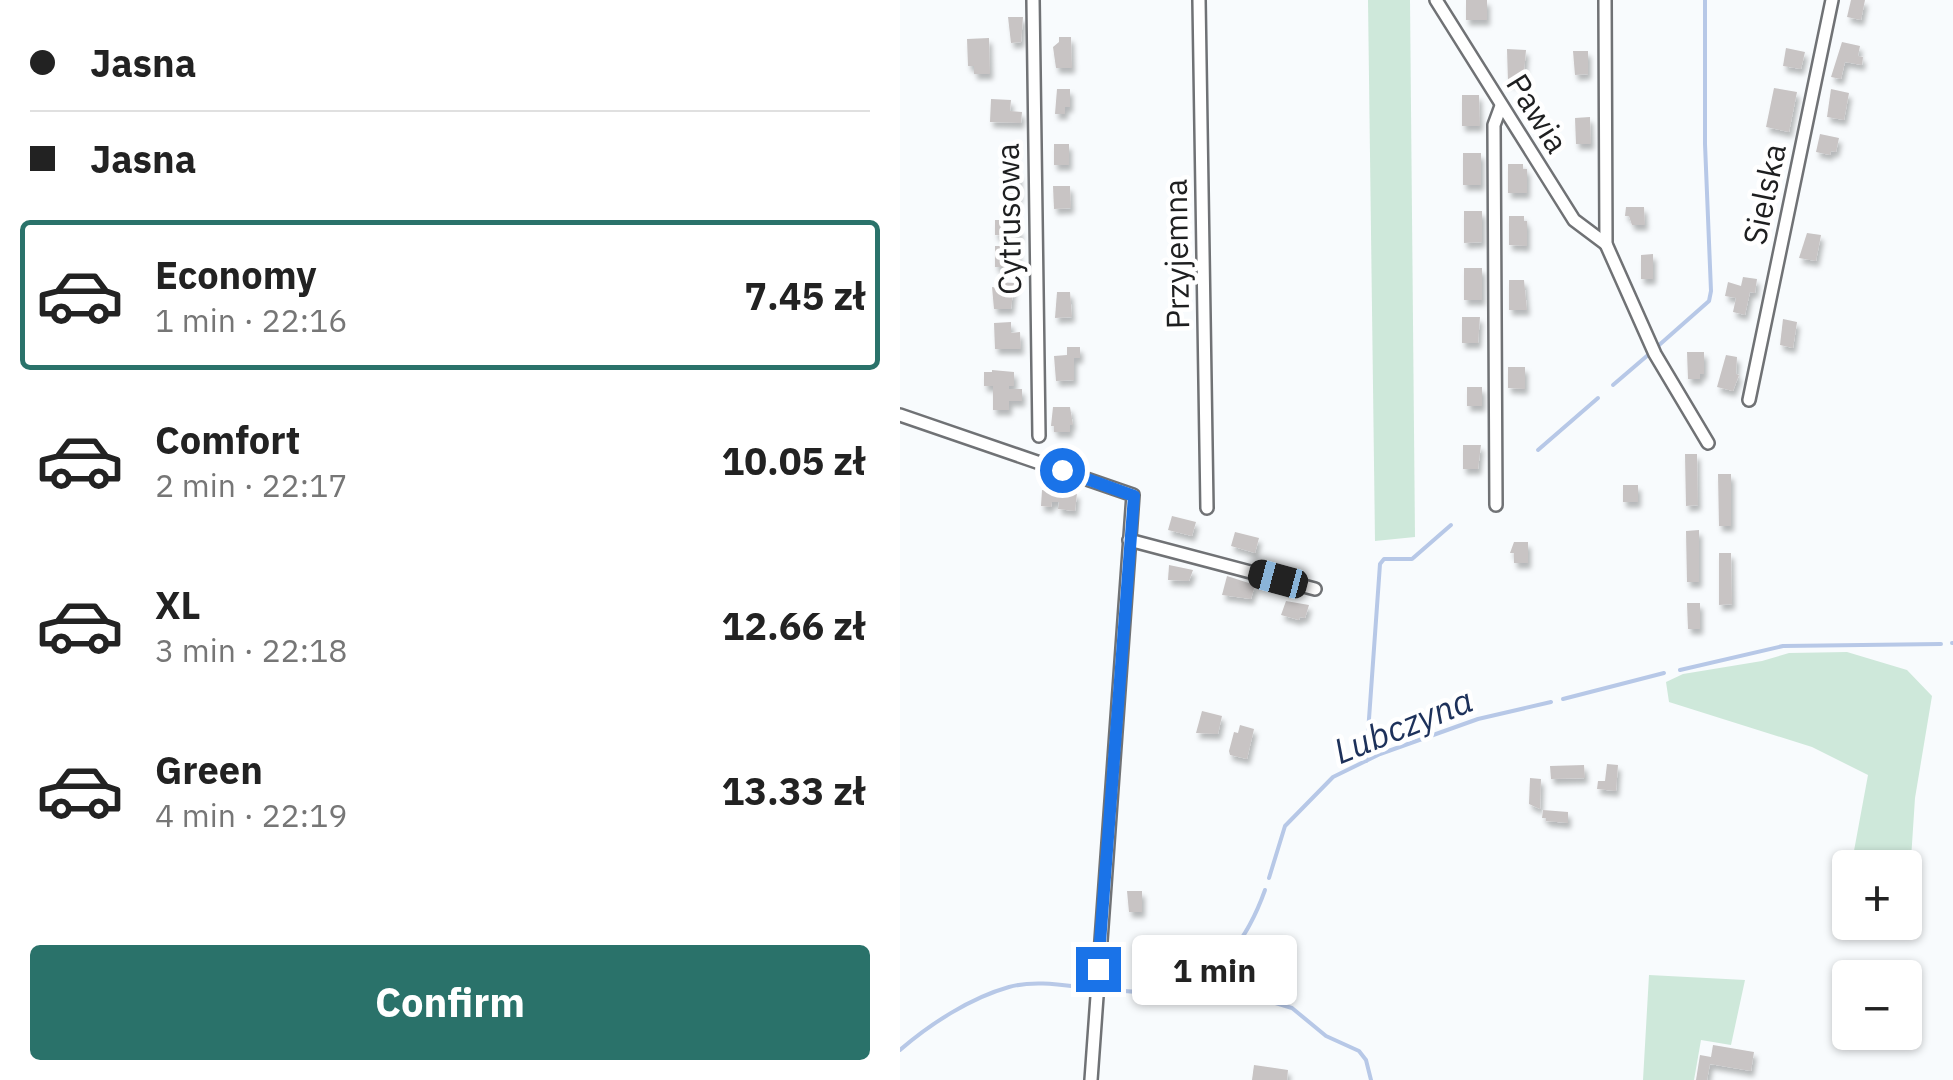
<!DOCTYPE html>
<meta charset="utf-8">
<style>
:root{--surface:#fff;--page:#f2f2f2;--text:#222;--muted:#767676;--line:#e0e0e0;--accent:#2a726a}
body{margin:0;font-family:"IBM Plex Sans",sans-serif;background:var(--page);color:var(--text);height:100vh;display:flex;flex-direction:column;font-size:38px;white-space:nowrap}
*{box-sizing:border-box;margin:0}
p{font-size:32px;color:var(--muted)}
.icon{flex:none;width:55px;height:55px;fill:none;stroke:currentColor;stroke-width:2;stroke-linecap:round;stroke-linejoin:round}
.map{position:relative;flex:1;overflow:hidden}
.sheet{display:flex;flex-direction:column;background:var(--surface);width:900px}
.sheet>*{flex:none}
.banner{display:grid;align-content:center;height:220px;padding:0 30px;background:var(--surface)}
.controls{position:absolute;left:932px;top:850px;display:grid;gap:20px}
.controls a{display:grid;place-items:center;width:90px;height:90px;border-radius:10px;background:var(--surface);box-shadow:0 2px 8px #0004;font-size:50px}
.end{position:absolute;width:45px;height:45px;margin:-22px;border:12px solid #1a73e8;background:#fff;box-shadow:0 0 0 5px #fff}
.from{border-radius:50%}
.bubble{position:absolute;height:70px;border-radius:10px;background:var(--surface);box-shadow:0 2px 8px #0004;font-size:32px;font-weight:800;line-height:70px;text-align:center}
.car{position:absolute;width:30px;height:60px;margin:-30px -15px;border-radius:12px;box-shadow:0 0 8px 2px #0007;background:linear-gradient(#222 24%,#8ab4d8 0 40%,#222 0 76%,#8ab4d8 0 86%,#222 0)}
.banner b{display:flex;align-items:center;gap:35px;height:95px;font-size:38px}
.banner b+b{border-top:2px solid var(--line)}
.banner i{width:25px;height:25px;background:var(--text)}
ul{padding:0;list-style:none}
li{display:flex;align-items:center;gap:30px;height:150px;margin:0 20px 15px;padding:0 10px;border:5px solid transparent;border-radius:10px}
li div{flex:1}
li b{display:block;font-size:38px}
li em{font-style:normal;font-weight:800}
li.selected{border-color:var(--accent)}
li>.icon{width:90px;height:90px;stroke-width:1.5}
.cta{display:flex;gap:20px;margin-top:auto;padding:20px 30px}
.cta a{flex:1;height:115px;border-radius:10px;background:var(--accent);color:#fff;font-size:40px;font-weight:800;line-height:115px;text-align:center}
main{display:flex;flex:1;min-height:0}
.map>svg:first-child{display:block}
.green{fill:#cee8da}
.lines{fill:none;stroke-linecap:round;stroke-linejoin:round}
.stream{stroke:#b7c8e7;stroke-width:4}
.building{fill:#c8c4c4;filter:url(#shadow)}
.minor-casing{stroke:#707275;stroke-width:16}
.minor{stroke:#fff;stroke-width:11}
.route{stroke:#1a73e8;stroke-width:12}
.labels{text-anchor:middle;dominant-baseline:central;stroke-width:9;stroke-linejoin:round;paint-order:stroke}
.street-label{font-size:32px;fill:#1e1f20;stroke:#fff}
.water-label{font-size:35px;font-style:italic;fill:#1d315a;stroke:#fff}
</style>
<main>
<section class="sheet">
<div class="banner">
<b><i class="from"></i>Jasna</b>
<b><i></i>Jasna</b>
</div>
<ul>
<li class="selected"><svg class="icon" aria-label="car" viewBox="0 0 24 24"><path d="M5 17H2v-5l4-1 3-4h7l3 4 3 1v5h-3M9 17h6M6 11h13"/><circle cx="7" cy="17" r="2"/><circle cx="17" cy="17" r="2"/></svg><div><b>Economy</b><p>1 min · 22:16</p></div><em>7.45 zł</em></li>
<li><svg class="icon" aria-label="car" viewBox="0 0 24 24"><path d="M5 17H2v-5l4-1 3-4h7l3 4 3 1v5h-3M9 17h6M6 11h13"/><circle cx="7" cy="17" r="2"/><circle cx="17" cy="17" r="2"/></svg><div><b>Comfort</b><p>2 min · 22:17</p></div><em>10.05 zł</em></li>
<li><svg class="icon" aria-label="car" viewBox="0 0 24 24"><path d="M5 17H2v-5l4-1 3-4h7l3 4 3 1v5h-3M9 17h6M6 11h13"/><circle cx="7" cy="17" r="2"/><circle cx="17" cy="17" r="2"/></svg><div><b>XL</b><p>3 min · 22:18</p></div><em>12.66 zł</em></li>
<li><svg class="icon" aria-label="car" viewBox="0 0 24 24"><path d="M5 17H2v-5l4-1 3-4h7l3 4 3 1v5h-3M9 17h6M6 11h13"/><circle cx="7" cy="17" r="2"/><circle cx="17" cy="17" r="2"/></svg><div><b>Green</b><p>4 min · 22:19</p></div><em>13.33 zł</em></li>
</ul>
<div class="cta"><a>Confirm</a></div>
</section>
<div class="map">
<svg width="1053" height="1080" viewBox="0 0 1053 1080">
<defs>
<filter id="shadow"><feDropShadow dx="3" dy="5.5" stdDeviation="2.5" flood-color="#0004"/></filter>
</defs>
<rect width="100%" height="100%" fill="#f8fbfd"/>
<g class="green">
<path d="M468 0H510L515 537 475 541Z"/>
<path d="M947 652 1007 670 1032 696 1015 798 1006 936 968 923 1005 922V868L951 867 968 775 912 747 769 702 766 682 783 674 862 661 889 653Z"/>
<path d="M749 975 845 980 831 1045 801 1040 794 1080H743Z"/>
</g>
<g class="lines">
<g class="stream">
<path d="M758 346 809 301 811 291 805 144V0"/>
<path d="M713 385 748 355"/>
<path d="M638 450 698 398"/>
<path d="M1052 643H1053"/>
<path d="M780 670 883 646 1041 644"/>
<path d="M663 699 764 673"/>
<path d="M466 761 480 564 484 559H512L551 525"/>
<path d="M369 878 385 826 433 777 480 754 578 719 651 702"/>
<path d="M297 980 392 1008 426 1036 459 1051 466 1060 471 1080"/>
<path d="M204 989C229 991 258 996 282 988 326 972 350 932 365 890"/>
<path d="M0 1050C30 1024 70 998 109 987 134 980 162 985 188 988"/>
</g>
</g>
<g class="building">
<rect x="566" y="0" width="21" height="20"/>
<path d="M951 0H965L961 20 947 17Z"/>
<path d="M108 17H123L121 42 111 43Z"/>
<path d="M159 37H171L172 68H156L153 47 159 42Z"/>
<path d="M89 38 90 74H74V66H68L67 39Z"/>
<path d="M942 42 960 46 958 56 963 57 962 65 945 62 941 79 931 77Z"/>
<path d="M886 48 905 52 901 69 883 66Z"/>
<path d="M607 49 626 50 623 83 608 82Z"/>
<path d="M673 51H688V74L675 75Z"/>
<path d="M874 88 897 92 889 132 866 127Z"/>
<path d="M157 89H170V107H165V114H155Z"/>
<path d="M931 89 949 93 944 120 927 117Z"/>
<path d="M562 95H579L580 126H562Z"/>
<path d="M91 99 111 100 110 111 122 112 121 123 90 122Z"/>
<path d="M690 117 691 144H676L675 118Z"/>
<path d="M920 134 939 138 936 152 931 151 930 155 916 152Z"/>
<rect x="154" y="144" width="15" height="21"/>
<rect x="563" y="153" width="18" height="32"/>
<path d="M608 164H623V169H627V193H608Z"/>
<path d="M103 173H119V198H104Z"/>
<path d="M153 186H170L171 208 154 209Z"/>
<path d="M726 207H744L745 225H732L729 216H725Z"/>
<path d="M564 211H582V242L564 243Z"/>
<path d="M609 216H624V221H627V246L609 245Z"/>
<path d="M95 220H109V229H120V236L95 235Z"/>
<path d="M907 233 921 235 916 261 899 258Z"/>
<path d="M95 246H117L120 267H95Z"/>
<path d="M753 254V279H741V255Z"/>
<rect x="564" y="268" width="18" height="32"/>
<path d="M843 277 857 279 855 293 850 292 845 315 833 312 836 298 825 296 828 282 841 286Z"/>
<path d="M609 280H624L627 310H609Z"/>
<path d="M98 282 114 283 111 309H94L92 287 97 288Z"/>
<path d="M157 292H170L172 317 155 318Z"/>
<path d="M562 317H580L578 343H562Z"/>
<path d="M883 319 897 322 893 348 880 345Z"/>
<path d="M111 322V333L120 332 121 349H95L94 323Z"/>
<path d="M167 347H180V358H174V380L156 381 154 356 167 355Z"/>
<path d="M787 352H804V374H800V379H788Z"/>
<path d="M826 355 837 357 836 374 839 375 833 391 817 387Z"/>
<path d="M608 367H625V389L608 388Z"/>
<path d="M92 370 114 372V386H109V389H122V401H109V410H93V386H84V372H92Z"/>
<rect x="567" y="387" width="15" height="19"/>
<path d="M153 407H170L173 425H170V432H154V426H151Z"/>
<path d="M563 445H581L578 469H563Z"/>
<path d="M785 454H797L798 505 786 506Z"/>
<path d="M818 474H831V526H819Z"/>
<rect x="723" y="485" width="15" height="17"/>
<path d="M142 490 177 493 175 511 158 509 159 502H152L151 507 141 506Z"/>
<path d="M272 516 296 522 292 536 268 530Z"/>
<path d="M799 530V582H787L786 531Z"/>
<path d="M335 532 359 538 355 553 331 546Z"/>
<path d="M614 542H628V563H614V553H610Z"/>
<path d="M819 553H831L832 604 819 605Z"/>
<path d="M269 565 293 570 289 581 268 580Z"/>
<path d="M327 576 355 585 351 599 322 595Z"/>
<path d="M386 601 409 605 405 618 400 617 399 620 381 615Z"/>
<path d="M787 603H800V629H788Z"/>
<path d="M302 711 322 716 318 734 296 733Z"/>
<path d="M340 725 354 729 347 759 330 755 329 751 334 732 338 733Z"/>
<path d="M707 764 718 765 716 791 697 789 698 781H705Z"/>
<path d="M684 765 685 778 651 779 650 766Z"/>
<path d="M630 778 641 779 640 809 629 804Z"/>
<path d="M643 810 668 812V823L646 821V818H642Z"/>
<path d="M227 891H242V912H229Z"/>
<path d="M813 1045 854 1052 851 1071 810 1064 807 1080H796L800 1055 811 1057Z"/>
<path d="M354 1065 388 1070 387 1080H352Z"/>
</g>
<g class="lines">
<g class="minor-casing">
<g id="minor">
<path d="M133 0 139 436"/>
<path d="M299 0 307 508"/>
<path d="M536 0 674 220 706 244"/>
<path d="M705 0 706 244 755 354 808 443"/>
<path d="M849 400 932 0"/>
<path d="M0 415 233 495 191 1080"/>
<path d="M596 505 594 125 601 106"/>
<path d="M229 540 415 589"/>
</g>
</g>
<use href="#minor" class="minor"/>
</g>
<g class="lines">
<path class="route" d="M162 470 234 496 198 969"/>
</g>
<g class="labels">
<g class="street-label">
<text transform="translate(638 113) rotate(58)">Pawia</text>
<text transform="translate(864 194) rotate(-78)">Sielska</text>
<text transform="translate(108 219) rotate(-91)">Cytrusowa</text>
<text transform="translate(276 254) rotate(-91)">Przyjemna</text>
</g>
<g class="water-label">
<text transform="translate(503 725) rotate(-22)">Lubczyna</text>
</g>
</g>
</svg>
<div class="controls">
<a>+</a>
<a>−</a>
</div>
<i class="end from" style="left:162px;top:470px"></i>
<i class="end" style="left:198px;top:969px"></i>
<div class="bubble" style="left:232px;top:935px;width:165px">1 min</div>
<i class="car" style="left:378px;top:579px;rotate:285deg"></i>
</div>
</main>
